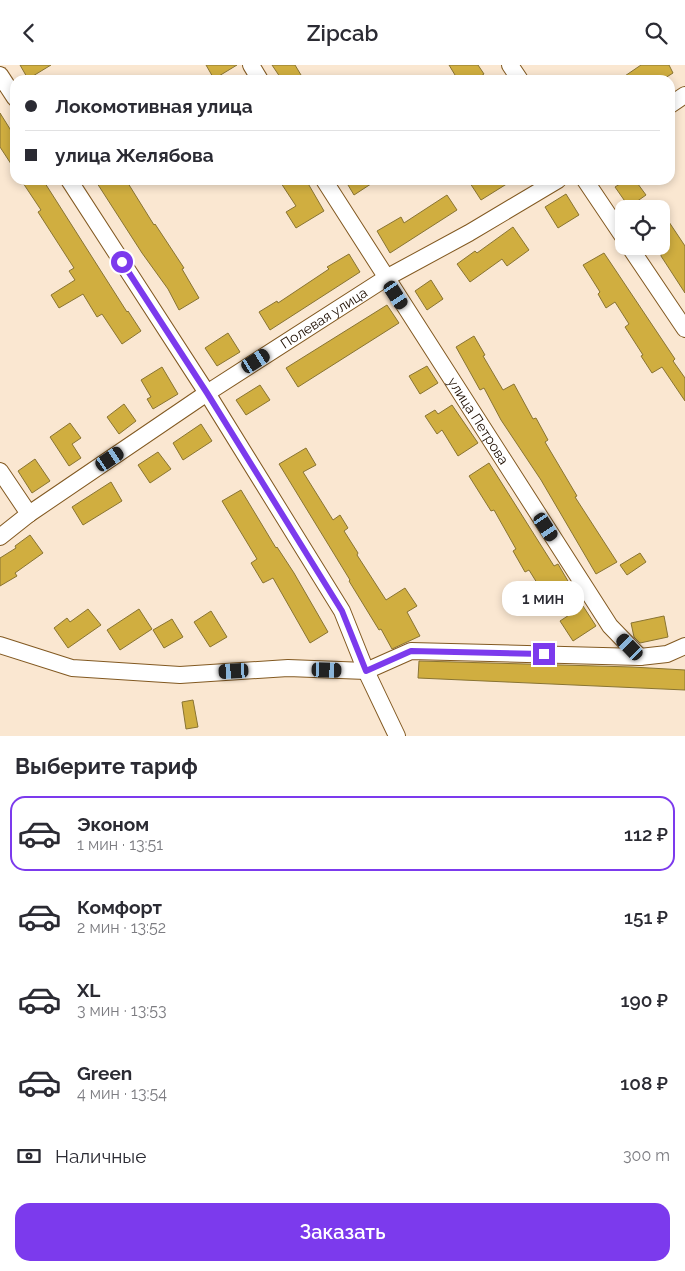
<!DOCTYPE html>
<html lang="ru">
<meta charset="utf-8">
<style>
:root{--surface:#fff;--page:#f2f2f3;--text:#2b2b33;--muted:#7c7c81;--line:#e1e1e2;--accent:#7c3aed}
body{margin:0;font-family:Raleway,sans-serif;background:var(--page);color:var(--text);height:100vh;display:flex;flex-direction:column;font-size:19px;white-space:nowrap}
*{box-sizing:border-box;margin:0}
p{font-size:16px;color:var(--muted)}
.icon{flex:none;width:28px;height:28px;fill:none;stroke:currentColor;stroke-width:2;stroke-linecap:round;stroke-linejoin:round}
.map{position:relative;height:671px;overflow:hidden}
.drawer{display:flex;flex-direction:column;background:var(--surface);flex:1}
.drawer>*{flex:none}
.guide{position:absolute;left:10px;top:10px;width:665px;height:110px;border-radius:15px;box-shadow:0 2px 8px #0003;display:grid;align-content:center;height:110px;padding:0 15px;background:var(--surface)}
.controls{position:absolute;left:615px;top:135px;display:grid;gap:10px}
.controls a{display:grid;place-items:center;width:55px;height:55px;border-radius:10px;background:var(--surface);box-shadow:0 2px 8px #0003;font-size:25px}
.end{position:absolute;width:22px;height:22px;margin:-11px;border:6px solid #7c3aed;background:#fff;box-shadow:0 0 0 2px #fff}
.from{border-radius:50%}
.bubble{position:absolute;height:35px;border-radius:15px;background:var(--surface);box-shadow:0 2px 8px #0003;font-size:16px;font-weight:600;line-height:35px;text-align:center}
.car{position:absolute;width:15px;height:30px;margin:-15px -8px;border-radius:6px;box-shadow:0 0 4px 1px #0007;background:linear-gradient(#222 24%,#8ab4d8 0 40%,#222 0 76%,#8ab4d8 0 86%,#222 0)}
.guide b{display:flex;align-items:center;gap:18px;height:48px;font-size:19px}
.guide b+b{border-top:1px solid var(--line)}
.guide i{width:12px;height:12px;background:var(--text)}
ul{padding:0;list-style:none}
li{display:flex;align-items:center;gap:15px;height:75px;margin:0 10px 8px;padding:0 5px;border:2px solid transparent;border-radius:15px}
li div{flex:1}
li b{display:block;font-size:19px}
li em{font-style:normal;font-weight:600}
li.on{border-color:var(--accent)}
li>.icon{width:45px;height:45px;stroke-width:1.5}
h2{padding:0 15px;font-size:22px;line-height:60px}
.pay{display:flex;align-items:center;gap:12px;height:55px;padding:0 15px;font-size:19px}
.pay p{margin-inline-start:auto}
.cta{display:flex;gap:10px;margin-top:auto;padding:10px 15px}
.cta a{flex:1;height:58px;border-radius:15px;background:var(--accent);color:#fff;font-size:20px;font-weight:600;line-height:58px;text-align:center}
header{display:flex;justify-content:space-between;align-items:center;height:65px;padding:0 15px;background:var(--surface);font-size:22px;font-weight:600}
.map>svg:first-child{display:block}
.building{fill:#d0ae40;stroke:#897432}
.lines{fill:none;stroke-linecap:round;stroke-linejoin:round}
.minor-casing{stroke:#825921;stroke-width:18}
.minor{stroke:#fff;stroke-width:16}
.route{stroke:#7c3aed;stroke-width:6}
.labels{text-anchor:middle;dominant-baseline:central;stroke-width:5;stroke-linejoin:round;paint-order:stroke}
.street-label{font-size:14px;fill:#1d0d00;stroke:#fae7d1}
</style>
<header><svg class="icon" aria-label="back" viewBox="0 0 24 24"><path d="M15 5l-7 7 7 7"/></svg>Zipcab<svg class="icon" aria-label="search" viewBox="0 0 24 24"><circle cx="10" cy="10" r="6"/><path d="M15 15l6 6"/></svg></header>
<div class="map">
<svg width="685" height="671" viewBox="0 0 685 671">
<rect width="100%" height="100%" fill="#fae7d1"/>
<g class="building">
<path d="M20 0H51L28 14Z"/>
<path d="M206 0H237L214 14Z"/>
<path d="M272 0H295L304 15H282Z"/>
<path d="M449 0H478L484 9 475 15H458Z"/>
<path d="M641 0H669L673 8 662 15H619Z"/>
<path d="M0 48 15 72V105L0 82Z"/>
<path d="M21 115H43L127 247 128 246 141 266 122 279 102 249 97 252 83 229 59 243 51 230 75 215 69 206 74 203 38 147 41 145Z"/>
<path d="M95 115H126L154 160 155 159 184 203 182 204 199 233 179 245 168 224 142 188Z"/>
<path d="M279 115H306L324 146 296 163 286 147 296 141Z"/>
<path d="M345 115H377L354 130Z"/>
<path d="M468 115H513L481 135Z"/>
<path d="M626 115H635L646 130 629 142 615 122Z"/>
<path d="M566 129 579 150 558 163 545 142Z"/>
<path d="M447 130 457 145 390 188 377 166 401 152 404 158Z"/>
<path d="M661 145 685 181V228L661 191Z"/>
<path d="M513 162 529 185 507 201 502 194 470 217 457 199 475 186 477 188Z"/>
<path d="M604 188 675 294 673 296 685 313V336L662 302 652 308 641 291 643 290 625 262 629 259 615 237 606 243 598 229 600 227 583 200Z"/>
<path d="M349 189 360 207 270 265 259 247 277 236 278 238 329 204 327 202Z"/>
<path d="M431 215 443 234 427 245 415 226Z"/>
<path d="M387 240 399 258 298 322 286 303Z"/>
<path d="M228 268 240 287 217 301 205 283Z"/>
<path d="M474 271 485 290 483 291 503 325 514 319 533 354 536 353 548 375 545 377 577 431 575 432 617 497 596 509 541 415 501 355 484 323 480 325 456 282Z"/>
<path d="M427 301 438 318 420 329 409 311Z"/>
<path d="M162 302 178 329 153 344 147 334 151 332 141 315Z"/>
<path d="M260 320 270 335 246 350 236 335Z"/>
<path d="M124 339 136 356 119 369 107 352Z"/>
<path d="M452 340 478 378 458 391 442 365 437 369 425 351 435 345 438 349Z"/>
<path d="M70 358 81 373 72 379 81 393 69 401 50 372Z"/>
<path d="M201 359 212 376 183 395 173 378Z"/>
<path d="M306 383 316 400 303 407 333 455 340 450 348 463 344 466 358 488 357 490 386 535 405 523 417 541 407 547 420 571 392 584 381 564 379 565 349 516 350 515 279 399Z"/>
<path d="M158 387 171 404 150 418 138 400Z"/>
<path d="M35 394 50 416 32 428 18 406Z"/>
<path d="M489 398 554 501 558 499 572 523 557 532 550 521 542 526 529 505 525 507 513 486 516 484 494 445 491 446 469 411Z"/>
<path d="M111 417 122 436 83 460 72 442Z"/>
<path d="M241 425 276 483 277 482 294 508 328 567 310 578 273 513 263 518 251 498 257 494 222 436Z"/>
<path d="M30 470 43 488 15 508 17 511 0 521V493L16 483 15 481Z"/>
<path d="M640 488 646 497 627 510 620 500Z"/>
<path d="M583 541 596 561 573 576 560 556Z"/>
<path d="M88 544 101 560 68 583 54 563 67 553 70 557Z"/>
<path d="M139 544 152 564 120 585 107 565Z"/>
<path d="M211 546 227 572 210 582 194 557Z"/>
<path d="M664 551 668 572 640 578 634 572 631 558Z"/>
<path d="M172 554 183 572 164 583 153 565Z"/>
<path d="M419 596 632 602 685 605V625L418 613Z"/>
<path d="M193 635 198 662 186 664 182 637Z"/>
</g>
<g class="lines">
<g class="minor-casing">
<g id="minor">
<path d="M251 0 260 15"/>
<path d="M510 0 520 15"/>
<path d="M0 10 15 33"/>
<path d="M670 40 685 30"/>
<path d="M69 115 207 328 342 546 366 606 397 671"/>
<path id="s1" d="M324 115 610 561 640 592"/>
<path d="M585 115 624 173"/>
<path d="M629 181 685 264"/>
<path d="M0 406 29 449"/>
<path id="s2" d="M0 472 29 449 207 328 386 213 469 168 558 115"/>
<path d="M0 580 72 603 180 610 288 603 366 606 411 586 640 592 667 589 685 581"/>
</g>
</g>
<use href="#minor" class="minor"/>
</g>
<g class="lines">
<path class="route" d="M122 197 207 328 342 546 366 606 411 586 544 589"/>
</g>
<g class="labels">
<g class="street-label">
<text stroke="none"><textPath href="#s2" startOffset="391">Полевая улица</textPath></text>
<text stroke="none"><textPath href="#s1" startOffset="286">улица Петрова</textPath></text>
</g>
</g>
</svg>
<div class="controls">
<a><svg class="icon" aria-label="locate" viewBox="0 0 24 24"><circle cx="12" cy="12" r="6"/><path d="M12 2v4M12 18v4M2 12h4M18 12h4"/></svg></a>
</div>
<i class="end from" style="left:122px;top:197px"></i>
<i class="end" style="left:544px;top:589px"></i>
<div class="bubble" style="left:502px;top:516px;width:82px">1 мин</div>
<i class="car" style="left:396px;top:230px;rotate:147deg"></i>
<i class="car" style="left:256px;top:296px;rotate:57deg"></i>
<i class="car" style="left:110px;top:394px;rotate:56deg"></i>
<i class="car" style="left:546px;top:462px;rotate:147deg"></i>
<i class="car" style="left:630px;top:582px;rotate:316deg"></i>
<i class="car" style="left:327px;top:605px;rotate:92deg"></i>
<i class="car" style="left:234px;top:606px;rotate:267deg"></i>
<div class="guide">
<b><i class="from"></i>Локомотивная улица</b>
<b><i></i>улица Желябова</b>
</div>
</div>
<section class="drawer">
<h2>Выберите тариф</h2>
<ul>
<li class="on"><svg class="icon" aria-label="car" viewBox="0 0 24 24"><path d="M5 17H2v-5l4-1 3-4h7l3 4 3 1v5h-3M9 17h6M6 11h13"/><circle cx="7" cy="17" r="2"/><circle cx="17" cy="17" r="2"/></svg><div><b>Эконом</b><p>1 мин · 13:51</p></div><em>112 ₽</em></li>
<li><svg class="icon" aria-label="car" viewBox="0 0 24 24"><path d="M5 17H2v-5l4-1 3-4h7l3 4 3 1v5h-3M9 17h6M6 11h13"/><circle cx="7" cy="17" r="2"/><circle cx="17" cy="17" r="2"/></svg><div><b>Комфорт</b><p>2 мин · 13:52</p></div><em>151 ₽</em></li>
<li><svg class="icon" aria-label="car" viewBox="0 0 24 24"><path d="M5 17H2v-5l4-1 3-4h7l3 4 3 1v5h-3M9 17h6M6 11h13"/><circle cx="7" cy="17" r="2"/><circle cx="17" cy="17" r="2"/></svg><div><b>XL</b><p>3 мин · 13:53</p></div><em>190 ₽</em></li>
<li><svg class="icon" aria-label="car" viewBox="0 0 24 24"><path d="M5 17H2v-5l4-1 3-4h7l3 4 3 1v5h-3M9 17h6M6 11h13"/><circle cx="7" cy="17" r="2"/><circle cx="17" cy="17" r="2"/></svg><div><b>Green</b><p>4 мин · 13:54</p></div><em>108 ₽</em></li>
</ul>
<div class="pay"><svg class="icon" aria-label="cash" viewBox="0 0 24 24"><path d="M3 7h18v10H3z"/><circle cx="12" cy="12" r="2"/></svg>Наличные<p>300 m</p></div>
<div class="cta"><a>Заказать</a></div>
</section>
